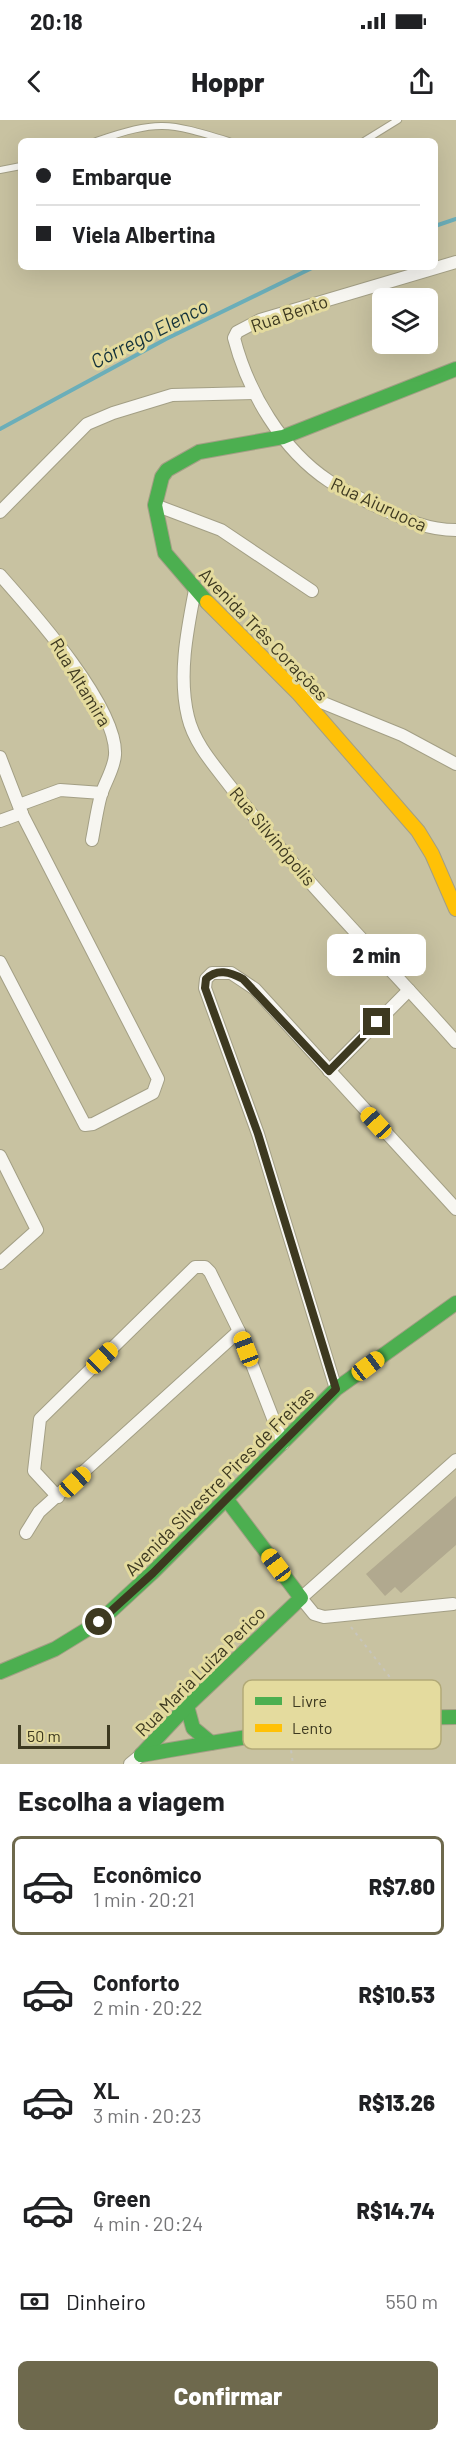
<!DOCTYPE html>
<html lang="pt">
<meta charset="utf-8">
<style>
:root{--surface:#fff;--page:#f2f2f2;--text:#202124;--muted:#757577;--line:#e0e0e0;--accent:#6e694d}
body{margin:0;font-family:Barlow,sans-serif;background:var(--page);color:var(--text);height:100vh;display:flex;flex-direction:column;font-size:22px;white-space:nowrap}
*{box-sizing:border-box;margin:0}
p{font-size:20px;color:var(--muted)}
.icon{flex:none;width:33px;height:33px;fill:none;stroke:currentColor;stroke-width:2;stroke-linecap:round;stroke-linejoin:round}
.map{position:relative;height:1644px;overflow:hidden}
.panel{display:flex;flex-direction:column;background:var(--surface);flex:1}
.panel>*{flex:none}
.guide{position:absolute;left:18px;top:18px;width:420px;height:132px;border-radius:9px;box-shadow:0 6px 24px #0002;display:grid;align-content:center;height:132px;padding:0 18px;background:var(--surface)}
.buttons{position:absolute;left:372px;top:168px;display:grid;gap:12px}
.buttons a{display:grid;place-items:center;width:66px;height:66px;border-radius:9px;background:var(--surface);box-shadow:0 6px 24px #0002;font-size:30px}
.scale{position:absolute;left:18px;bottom:15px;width:92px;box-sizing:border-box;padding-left:6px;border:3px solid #3d3920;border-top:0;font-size:16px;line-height:21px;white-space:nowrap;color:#3d3920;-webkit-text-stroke:4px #e4db9e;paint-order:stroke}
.end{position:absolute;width:27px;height:27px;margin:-14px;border:8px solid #3d3920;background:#fff;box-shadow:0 0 0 3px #fff}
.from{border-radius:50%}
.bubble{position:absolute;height:42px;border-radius:9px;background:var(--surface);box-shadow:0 6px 24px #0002;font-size:20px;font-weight:800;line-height:42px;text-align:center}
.car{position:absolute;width:18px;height:36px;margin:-18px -9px;border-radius:8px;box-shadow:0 0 4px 2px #0007;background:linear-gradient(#f5c518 24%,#345 0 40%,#f5c518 0 76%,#345 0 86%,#f5c518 0)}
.guide b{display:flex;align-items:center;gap:21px;height:57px;font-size:22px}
.guide b+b{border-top:2px solid var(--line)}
.guide i{width:15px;height:15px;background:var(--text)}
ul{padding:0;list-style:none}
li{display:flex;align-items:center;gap:18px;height:99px;margin:0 12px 9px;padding:0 6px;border:3px solid transparent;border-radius:9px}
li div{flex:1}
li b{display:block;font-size:22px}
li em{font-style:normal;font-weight:800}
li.selected{border-color:var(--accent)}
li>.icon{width:54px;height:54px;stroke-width:1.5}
h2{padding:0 18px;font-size:27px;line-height:72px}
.pay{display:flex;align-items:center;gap:15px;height:66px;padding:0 18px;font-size:22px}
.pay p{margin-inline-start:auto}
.cta{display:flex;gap:12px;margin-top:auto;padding:12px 18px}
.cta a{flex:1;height:69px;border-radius:9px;background:var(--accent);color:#fff;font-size:24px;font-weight:800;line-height:69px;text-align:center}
.status{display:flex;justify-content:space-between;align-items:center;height:42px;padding:0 30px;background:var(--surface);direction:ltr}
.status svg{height:16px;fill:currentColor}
header{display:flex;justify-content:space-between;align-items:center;height:78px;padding:0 18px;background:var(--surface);font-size:27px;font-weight:800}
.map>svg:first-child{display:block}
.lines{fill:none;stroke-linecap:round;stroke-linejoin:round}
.stream{stroke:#6baeb9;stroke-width:4}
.building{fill:#b1a98f}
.lane-casing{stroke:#a39f85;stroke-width:8}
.street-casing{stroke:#a39f85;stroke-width:14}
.fast-casing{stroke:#a39f85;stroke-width:16}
.slow-casing{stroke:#a39f85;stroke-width:16}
.path{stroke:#c7c5bc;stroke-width:2;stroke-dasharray:3 4.5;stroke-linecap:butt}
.lane{stroke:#f7f6f1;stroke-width:6}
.street{stroke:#f7f6f1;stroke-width:12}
.fast{stroke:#4caf50;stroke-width:14}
.slow{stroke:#ffc107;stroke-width:14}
.route{stroke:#3d3920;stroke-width:8}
.labels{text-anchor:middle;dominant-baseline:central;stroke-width:6;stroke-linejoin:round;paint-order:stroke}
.street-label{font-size:18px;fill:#3d3920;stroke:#e4db9e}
.water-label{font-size:20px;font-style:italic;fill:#14323b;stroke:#e4db9e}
.key{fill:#e4db9e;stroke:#b2aa78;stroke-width:1.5}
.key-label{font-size:16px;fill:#3d3920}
</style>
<div class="status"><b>20:18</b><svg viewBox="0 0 49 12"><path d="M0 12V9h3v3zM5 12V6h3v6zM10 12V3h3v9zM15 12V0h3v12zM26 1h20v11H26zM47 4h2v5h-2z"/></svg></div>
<header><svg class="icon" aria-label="back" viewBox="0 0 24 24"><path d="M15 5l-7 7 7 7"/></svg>Hoppr<svg class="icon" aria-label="share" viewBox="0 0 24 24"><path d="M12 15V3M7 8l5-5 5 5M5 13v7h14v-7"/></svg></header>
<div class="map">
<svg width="456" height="1644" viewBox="0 0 456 1644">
<rect width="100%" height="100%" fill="#c8c2a1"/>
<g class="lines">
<g class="stream">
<path d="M435 106 456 99"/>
<path d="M0 309 166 219 314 147"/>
</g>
</g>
<path class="building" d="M456 1376V1425L401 1473 395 1467 385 1476 366 1454Z"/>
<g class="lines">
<g class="lane-casing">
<g id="lane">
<path d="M96 21C159 0 166 2 229 21"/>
<path d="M364 21 398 0"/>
<path d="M0 50 21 46"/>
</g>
</g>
<g class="street-casing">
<g id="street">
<path d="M456 142 260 200 237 212 234 218C248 272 282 330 329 361 344 371 361 379 378 387 404 399 427 410 456 410"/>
<path d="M155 385 221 410 312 471"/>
<path d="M0 392 87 304 113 293 172 275 254 273"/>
<path d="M0 455C32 491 118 587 115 635 114 649 105 662 101 675 97 689 95 705 92 720"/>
<path d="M195 470C187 511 178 556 188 597 194 623 214 645 230 666 299 757 381 837 456 922"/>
<path d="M299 573 402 615 456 644"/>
<path d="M0 637 22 694 158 959 153 973 93 1004 85 1005 0 842"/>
<path d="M19 685 60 670 102 673"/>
<path d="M0 701 22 693"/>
<path d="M329 951 409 870"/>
<path d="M0 1036 37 1110 0 1143"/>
<path d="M336 1269 258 1014 205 868 206 859 212 853H231L255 869 456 1089"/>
<path d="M58 1377 34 1351 40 1299 195 1147H205L210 1152 239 1211 283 1324"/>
<path d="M26 1413 39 1392 239 1211"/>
<path d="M453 1484 324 1497 314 1494 301 1478 456 1340"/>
<path d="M130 1644 141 1635"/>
</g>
</g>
<g class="fast-casing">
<g id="fast">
<path d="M207 482 165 433 155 385 162 357 167 350 199 332 283 317 456 249"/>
<path d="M0 1552 55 1529 99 1502 152 1453 336 1269 456 1183"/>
<path d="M187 1586 193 1608 211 1623"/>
<path d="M141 1635 187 1586 301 1478 227 1380"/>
<path d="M141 1635C245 1617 350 1597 456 1597"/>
</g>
</g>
<g class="slow-casing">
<path id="slow" d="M207 482 298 573 418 711 432 734 456 789"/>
</g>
<g class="path">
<path d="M351 1507 410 1583"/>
<path d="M290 1623 293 1644"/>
</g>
<use href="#lane" class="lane"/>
<use href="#street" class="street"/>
<use href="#fast" class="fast"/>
<use href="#slow" class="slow"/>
</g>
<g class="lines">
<path class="route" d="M99 1502 153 1453 336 1269 258 1014 205 868 206 859C217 848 230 852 243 859L329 951 377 902"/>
</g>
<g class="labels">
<g class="street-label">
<text transform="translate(289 193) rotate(-19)">Rua Bento</text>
<text transform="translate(379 384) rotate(25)">Rua Aiuruoca</text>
<text transform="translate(264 514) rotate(46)">Avenida Três Corações</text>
<text transform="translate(81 562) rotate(59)">Rua Altamira</text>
<text transform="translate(273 716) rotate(50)">Rua Silvinópolis</text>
<text transform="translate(219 1361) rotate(-45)">Avenida Silvestre Pires de Freitas</text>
<text transform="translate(200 1551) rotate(-45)">Rua Maria Luiza Perico</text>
</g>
<g class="water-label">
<text transform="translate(149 213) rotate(-27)">Córrego Elenco</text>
</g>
</g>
<rect x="243" y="1560" width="198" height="69" rx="9" class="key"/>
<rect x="255" y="1577" width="27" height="8" fill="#4caf50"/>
<rect x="255" y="1604" width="27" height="8" fill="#ffc107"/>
<g class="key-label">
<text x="292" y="1587">Livre</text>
<text x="292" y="1614">Lento</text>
</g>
</svg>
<div class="buttons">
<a><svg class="icon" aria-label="layers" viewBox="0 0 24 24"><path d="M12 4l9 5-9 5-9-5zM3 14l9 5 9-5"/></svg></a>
</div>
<div class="scale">50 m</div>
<i class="end from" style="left:99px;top:1502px"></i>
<i class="end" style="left:377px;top:902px"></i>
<div class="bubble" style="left:327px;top:814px;width:99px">2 min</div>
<i class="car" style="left:376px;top:1003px;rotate:317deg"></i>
<i class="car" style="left:246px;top:1229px;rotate:339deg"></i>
<i class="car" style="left:102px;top:1238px;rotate:46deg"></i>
<i class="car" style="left:368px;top:1246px;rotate:53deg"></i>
<i class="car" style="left:75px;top:1362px;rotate:47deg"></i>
<i class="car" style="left:276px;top:1445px;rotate:323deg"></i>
<div class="guide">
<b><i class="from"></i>Embarque</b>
<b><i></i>Viela Albertina</b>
</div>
</div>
<section class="panel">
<h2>Escolha a viagem</h2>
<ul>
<li class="selected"><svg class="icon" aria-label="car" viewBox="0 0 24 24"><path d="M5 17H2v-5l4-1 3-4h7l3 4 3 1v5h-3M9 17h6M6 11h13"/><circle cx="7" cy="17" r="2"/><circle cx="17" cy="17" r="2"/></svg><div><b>Econômico</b><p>1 min · 20:21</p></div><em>R$7.80</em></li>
<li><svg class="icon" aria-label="car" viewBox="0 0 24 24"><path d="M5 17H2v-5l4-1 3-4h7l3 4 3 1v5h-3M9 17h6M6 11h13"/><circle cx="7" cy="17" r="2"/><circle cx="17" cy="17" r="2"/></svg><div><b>Conforto</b><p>2 min · 20:22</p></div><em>R$10.53</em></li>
<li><svg class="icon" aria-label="car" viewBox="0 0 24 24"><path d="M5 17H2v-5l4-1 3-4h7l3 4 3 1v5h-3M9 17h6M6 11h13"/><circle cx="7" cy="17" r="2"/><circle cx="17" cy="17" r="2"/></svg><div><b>XL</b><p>3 min · 20:23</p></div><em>R$13.26</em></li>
<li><svg class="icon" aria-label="car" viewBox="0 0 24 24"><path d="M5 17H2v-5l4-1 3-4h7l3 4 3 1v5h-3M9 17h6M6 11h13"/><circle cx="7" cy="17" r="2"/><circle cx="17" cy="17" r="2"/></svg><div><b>Green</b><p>4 min · 20:24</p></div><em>R$14.74</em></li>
</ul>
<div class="pay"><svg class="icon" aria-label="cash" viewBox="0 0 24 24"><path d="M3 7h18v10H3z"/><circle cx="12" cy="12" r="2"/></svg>Dinheiro<p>550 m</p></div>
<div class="cta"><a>Confirmar</a></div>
</section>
